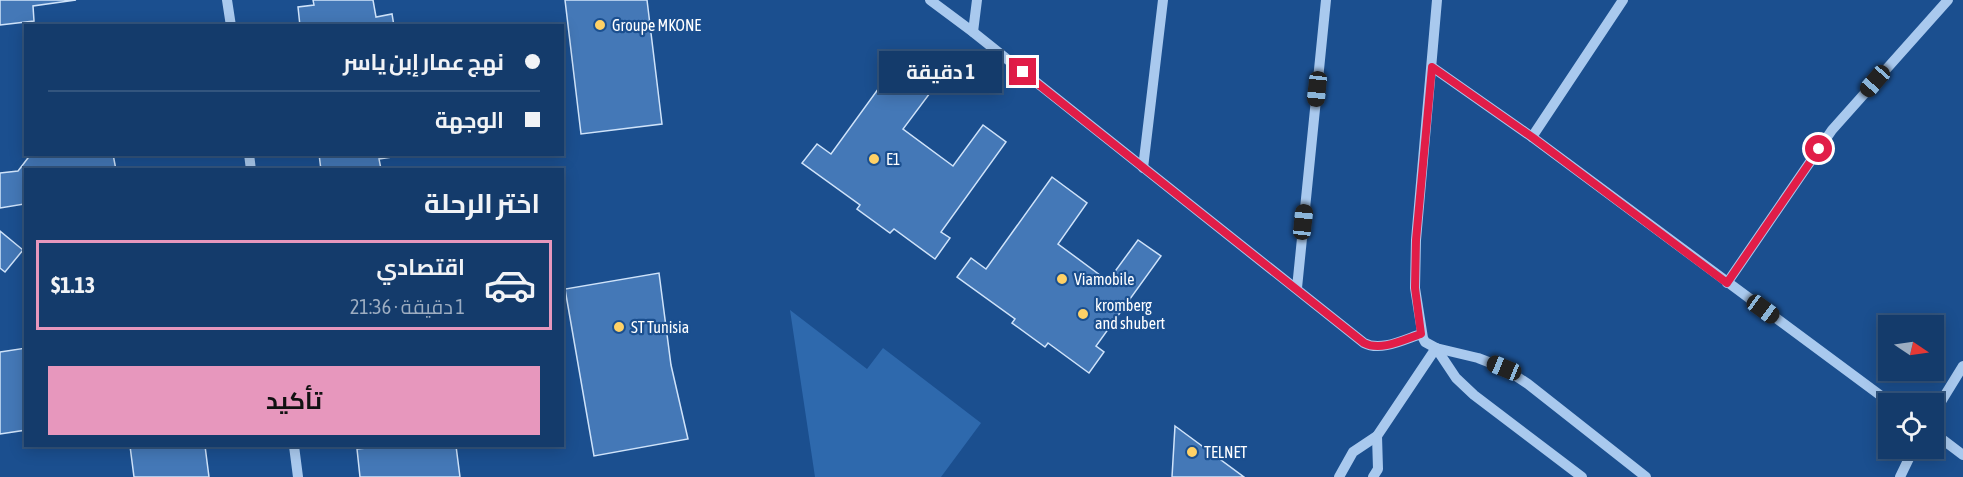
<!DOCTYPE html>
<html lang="ar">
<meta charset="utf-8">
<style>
:root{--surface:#143b6b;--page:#1d4271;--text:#f1f3f6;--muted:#9dadc1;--line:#33557e;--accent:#e797bd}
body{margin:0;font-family:"Asap Condensed",Cairo,sans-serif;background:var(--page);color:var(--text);direction:rtl;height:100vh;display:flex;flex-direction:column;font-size:22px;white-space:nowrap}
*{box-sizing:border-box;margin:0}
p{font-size:20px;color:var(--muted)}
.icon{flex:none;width:33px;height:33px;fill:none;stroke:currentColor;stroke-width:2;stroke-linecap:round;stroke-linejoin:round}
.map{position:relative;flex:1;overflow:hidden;direction:ltr}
.sheet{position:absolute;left:24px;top:168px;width:540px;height:279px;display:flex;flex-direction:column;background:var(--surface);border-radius:0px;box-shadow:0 3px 15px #0003,0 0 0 2px var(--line);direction:rtl}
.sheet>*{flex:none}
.hud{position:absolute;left:24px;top:24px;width:540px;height:132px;border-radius:0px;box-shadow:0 3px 15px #0003,0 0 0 2px var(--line);direction:rtl;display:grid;align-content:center;height:132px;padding:0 24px;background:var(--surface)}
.needle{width:39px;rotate:103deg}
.controls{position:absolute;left:1878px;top:315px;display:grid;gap:12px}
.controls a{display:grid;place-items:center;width:66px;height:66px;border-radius:0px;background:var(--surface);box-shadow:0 3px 15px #0003,0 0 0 2px var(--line);font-size:30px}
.end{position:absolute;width:27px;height:27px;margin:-14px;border:8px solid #e11d48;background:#fff;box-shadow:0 0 0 3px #fff}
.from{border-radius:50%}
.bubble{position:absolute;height:42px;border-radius:0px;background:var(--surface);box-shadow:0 3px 15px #0003,0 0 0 2px var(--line);font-size:20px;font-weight:700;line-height:42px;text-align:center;direction:rtl}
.car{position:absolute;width:18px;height:36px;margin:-18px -9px;border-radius:8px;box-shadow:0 0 4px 2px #0007;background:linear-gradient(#222 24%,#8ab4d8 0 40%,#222 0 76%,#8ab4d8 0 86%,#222 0)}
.hud b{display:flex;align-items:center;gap:21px;height:57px;font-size:22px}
.hud b+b{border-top:2px solid var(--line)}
.hud i{width:15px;height:15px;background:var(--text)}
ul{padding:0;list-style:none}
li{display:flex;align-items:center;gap:18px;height:90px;margin:0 12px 9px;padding:0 12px;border:3px solid var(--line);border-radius:0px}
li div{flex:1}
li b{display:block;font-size:22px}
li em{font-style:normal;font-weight:700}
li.current{border-color:var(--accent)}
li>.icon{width:54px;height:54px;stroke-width:1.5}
h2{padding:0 24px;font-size:27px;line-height:72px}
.primary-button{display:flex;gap:12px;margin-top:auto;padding:12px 24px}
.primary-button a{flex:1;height:69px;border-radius:0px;background:var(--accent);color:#111;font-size:24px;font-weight:700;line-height:69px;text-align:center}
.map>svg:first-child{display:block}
.green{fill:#2e69ad}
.building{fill:#4478b7;stroke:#cfe3fa;stroke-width:1.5}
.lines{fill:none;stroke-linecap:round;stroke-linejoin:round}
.minor{stroke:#a9c9ee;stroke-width:10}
.route{stroke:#e11d48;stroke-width:8}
.poi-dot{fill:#ffd166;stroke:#1b4f8f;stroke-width:2}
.labels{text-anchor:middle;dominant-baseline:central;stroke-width:4.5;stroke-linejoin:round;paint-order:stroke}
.poi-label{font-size:16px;fill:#fff;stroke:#1b4f8f;text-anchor:start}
</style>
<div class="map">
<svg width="1963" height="477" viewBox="0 0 1963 477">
<rect width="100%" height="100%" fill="#1b4f8f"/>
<path class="green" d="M790 310 867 369 883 348 981 423 941 477H815Z"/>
<g class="building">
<path d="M0 0H76L33 6 34 21 0 25Z"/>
<path d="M313 0H373L376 17 392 14 394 26H300L298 7 314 5Z"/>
<path d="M565 0H647L662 124 581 134Z"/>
<path d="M897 63 933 89 903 129 953 166 983 125 1006 142 941 232 950 238 935 259 894 229 890 233 857 209 860 205 802 163 817 144 831 154Z"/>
<path d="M31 154H113L116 170H26V207L24 204 0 208V173L18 171Z"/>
<path d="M319 154H392L393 157 379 159 381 169 321 170Z"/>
<path d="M1052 177 1087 203 1058 244 1108 281 1138 240 1161 256 1096 346 1104 352 1089 373 1048 343 1045 347 1012 323 1015 319 957 277 971 258 986 269Z"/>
<path d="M0 231 23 250 5 272 0 268Z"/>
<path d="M659 273 671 365 688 439 594 456 565 289Z"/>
<path d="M26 348V430L0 434V352Z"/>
<path d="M1175 426 1244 477H1172Z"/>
<path d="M130 446H205L209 477H134Z"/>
<path d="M386 446H456L460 477H360L357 449Z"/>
</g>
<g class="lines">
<g class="minor">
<path d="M227 0 231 26"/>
<path d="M930 0 973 32 1364 343C1381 352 1405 339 1421 334"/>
<path d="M1437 0 1416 240 1415 288 1423 338 1425 342 1436 348 1478 358 1504 368 1528 384 1646 477"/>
<path d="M973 32 977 0"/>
<path d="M1432 67 1532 137 1892 404"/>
<path d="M1532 137 1623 0"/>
<path d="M249 154 251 170"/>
<path d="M1143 168 1163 0"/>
<path d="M1727 283 1832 130 1948 0"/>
<path d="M1297 288 1326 0"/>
<path d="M1436 348 1456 378 1474 395 1582 477"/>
<path d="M1934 413 1963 366"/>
<path d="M1934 433 1963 455"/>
<path d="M294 446 298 477"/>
<path d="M1339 477 1353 452 1377 436 1436 348"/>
<path d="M1373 477 1378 469 1377 436"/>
<path d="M1900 477 1914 448"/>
</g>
</g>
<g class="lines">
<path class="route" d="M1023 72 1364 343C1381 352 1405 339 1421 334L1415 288 1416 240 1432 67 1532 137 1727 283 1819 149"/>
</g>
<g class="poi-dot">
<circle cx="600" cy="25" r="6"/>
<circle cx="874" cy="159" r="6"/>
<circle cx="1062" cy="279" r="6"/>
<circle cx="1083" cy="314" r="6"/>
<circle cx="619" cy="327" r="6"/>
<circle cx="1192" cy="452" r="6"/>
</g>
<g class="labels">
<g class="poi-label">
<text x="612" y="25">Groupe MKONE</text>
<text x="886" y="159">E1</text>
<text x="1074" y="279">Viamobile</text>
<text x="1095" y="305">kromberg<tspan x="1095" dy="18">and shubert</tspan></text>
<text x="631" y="327">ST Tunisia</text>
<text x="1204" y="452">TELNET</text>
</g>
</g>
</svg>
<div class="controls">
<a><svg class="needle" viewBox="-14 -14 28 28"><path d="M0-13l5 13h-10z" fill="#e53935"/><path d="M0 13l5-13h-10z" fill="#9dadc1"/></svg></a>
<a><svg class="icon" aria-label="locate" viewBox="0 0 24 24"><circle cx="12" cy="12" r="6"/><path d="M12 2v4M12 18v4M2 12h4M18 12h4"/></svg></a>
</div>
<i class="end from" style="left:1819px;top:149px"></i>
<i class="end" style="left:1023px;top:72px"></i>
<div class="bubble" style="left:879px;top:51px;width:123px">1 دقيقة</div>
<i class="car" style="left:1875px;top:81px;rotate:221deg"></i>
<i class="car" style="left:1317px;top:89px;rotate:186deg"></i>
<i class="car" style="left:1303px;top:222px;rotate:6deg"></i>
<i class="car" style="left:1763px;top:309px;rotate:126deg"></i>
<i class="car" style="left:1504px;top:368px;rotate:292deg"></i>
<div class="hud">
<b><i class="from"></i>نهج عمار إبن ياسر</b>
<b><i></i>الوجهة</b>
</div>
<section class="sheet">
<h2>اختر الرحلة</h2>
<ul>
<li class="current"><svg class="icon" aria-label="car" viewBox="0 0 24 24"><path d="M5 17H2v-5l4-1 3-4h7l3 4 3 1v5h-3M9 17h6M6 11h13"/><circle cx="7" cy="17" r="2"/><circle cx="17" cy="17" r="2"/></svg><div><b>اقتصادي</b><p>1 دقيقة · 21:36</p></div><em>$1.13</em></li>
</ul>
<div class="primary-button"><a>تأكيد</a></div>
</section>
</div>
